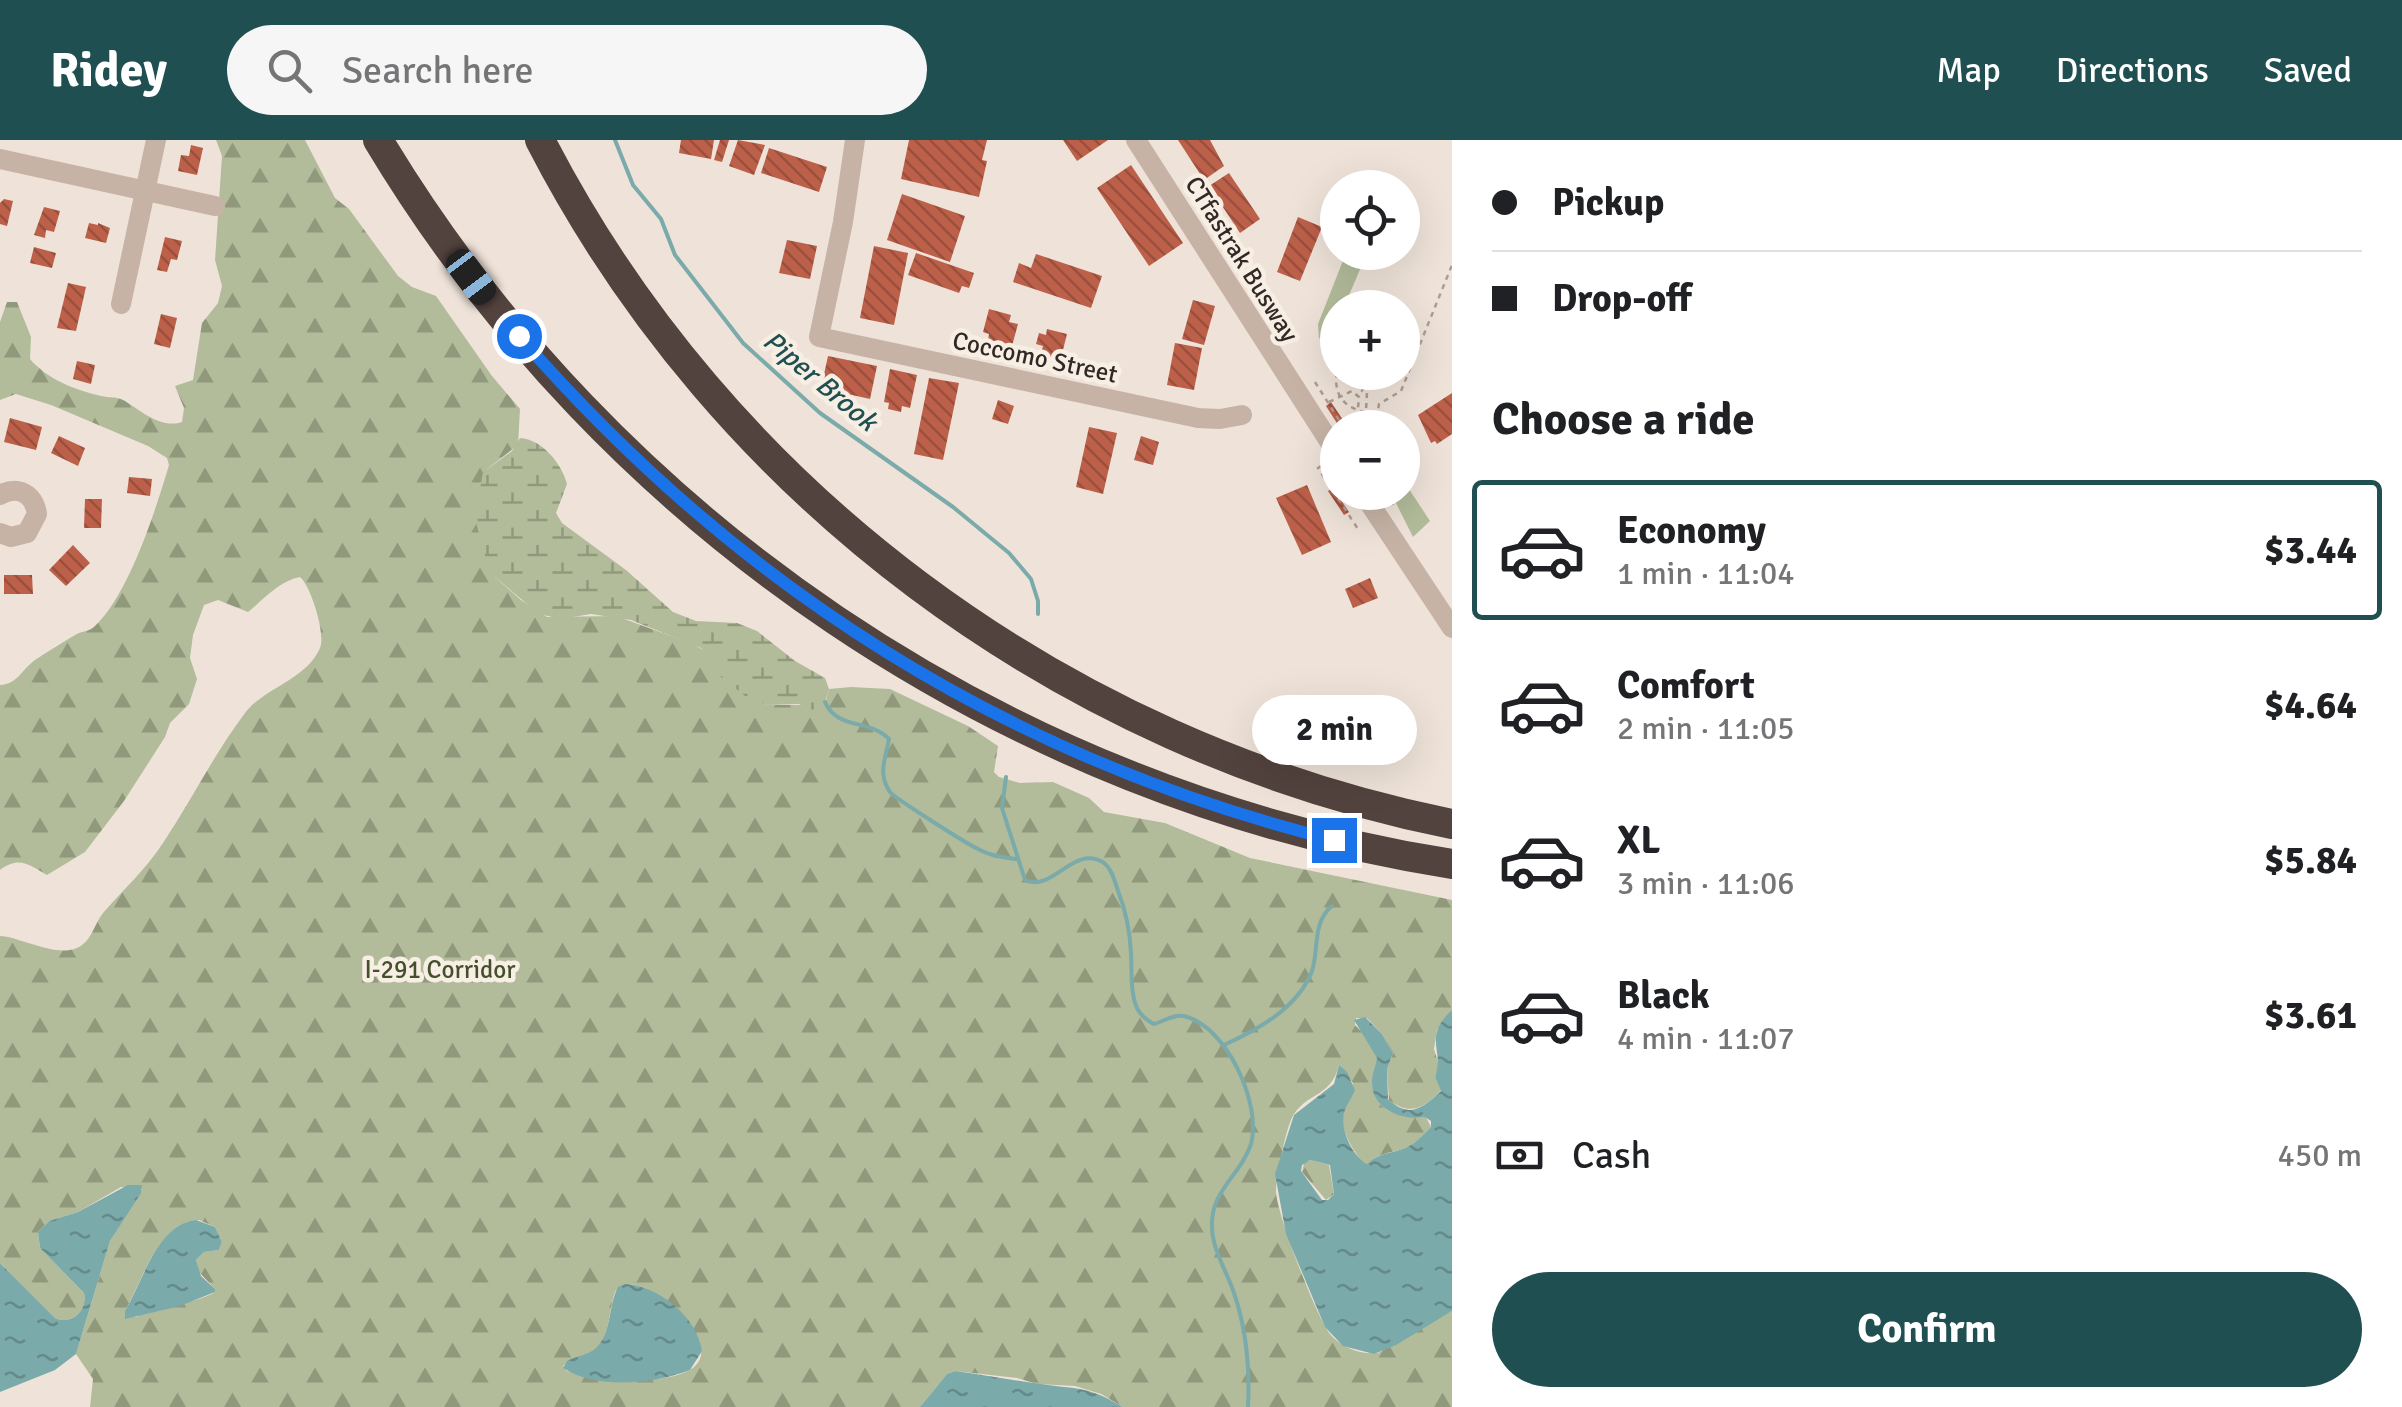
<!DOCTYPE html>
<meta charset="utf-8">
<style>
:root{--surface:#fff;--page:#f6f6f6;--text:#202124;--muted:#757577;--line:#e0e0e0;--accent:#1f4f50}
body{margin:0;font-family:Signika,sans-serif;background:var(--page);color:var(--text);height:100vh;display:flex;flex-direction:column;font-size:38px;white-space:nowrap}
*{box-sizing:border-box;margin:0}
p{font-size:32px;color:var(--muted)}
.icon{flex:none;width:55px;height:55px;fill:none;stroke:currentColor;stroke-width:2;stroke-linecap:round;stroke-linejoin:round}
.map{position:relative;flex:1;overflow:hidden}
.panel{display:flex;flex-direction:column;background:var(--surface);width:950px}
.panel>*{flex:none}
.guide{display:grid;align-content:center;height:220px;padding:0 40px;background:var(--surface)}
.fabs{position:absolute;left:1320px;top:30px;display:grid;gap:20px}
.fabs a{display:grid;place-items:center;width:100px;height:100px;border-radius:50%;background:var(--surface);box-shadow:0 10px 40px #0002;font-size:50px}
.end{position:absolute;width:45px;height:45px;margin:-22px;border:12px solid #1a73e8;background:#fff;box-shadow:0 0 0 5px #fff}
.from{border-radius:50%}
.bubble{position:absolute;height:70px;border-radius:35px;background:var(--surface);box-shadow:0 10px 40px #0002;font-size:32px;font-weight:700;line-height:70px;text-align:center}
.car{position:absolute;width:30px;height:60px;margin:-30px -15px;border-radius:12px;box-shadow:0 0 8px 2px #0007;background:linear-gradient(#222 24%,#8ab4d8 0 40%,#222 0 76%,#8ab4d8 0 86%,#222 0)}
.guide b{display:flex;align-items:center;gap:35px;height:95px;font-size:38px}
.guide b+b{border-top:2px solid var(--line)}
.guide i{width:25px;height:25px;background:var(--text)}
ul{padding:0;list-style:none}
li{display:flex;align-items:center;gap:30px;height:140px;margin:0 20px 15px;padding:0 20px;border:5px solid transparent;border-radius:10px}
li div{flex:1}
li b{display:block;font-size:38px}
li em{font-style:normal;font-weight:700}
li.active{border-color:var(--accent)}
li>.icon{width:90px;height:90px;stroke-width:1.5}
h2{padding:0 40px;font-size:45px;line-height:120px}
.pay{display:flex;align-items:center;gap:25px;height:110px;padding:0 40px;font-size:38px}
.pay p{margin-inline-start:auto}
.primary-button{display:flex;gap:20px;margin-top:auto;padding:20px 40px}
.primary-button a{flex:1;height:115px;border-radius:60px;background:var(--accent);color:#fff;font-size:40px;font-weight:700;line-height:115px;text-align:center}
header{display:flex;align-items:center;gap:60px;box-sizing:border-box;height:140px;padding:0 50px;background:var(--accent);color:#fff}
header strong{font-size:48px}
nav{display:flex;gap:55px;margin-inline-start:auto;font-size:35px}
.search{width:700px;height:90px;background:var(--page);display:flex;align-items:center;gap:25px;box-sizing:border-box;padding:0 35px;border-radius:55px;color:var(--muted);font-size:38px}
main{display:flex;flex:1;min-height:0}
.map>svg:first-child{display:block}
.green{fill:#b2bc9a}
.forest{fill:url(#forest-firs);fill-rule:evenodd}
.wetland{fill:url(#wetland-marsh)}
.water{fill:url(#water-ripples);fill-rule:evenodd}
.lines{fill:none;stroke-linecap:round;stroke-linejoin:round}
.stream{stroke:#7aaaa9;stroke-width:4}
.building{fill:url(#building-back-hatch)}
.path{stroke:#b19d90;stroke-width:2.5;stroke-dasharray:5 5;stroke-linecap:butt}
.minor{stroke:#c6b3a6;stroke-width:20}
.highway{stroke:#53433e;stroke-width:30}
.route{stroke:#1a73e8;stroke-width:12}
.labels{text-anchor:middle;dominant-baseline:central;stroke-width:9;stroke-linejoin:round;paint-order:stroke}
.street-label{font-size:25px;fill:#322926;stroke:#f7eee4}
.park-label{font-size:25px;fill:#444f2c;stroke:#f7eee4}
.water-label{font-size:28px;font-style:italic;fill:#1f4f50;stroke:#f7eee4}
</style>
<header>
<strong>Ridey</strong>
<div class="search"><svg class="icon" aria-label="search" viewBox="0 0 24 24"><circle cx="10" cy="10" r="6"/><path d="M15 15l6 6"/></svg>Search here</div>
<nav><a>Map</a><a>Directions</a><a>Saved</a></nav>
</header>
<main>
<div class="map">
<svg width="1452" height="1267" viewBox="0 0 1452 1267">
<defs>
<pattern id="forest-firs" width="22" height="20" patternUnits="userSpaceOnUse" patternTransform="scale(2.5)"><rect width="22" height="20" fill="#b2bc9a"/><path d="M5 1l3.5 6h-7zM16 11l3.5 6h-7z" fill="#91997d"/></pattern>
<pattern id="wetland-marsh" width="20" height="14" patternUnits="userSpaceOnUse" patternTransform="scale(2.5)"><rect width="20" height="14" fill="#b2bc9a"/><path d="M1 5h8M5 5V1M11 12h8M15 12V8" fill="none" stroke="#91997d"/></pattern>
<pattern id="water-ripples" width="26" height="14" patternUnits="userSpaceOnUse" patternTransform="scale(2.5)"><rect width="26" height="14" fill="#7aaaa9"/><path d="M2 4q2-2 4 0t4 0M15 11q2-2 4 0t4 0" fill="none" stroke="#658a89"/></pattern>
<pattern id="building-back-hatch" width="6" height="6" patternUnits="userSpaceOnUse" patternTransform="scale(2.5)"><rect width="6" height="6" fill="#bd6049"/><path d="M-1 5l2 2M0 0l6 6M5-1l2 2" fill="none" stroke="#9a4f3d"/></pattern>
</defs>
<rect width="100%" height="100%" fill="#efe3d9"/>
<g class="green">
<path d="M1346 113H1367L1344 167 1338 168 1328 197 1337 202V210L1319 198 1318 184Z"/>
<path d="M1403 340 1430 381 1413 397 1391 353 1402 352Z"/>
</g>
<g class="forest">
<path d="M216 0H305L335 58 349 69 398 136 412 147 436 156 492 236 520 269 518 305 487 329 482 340 495 437 521 460 547 477 616 476 693 504 708 513 724 539 743 554 767 565H802L826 560 829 549 851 547 890 549 968 586 998 606 994 632 999 637 1020 643 1053 642 1089 658 1104 672 1165 683 1250 718 1452 760V870L1437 890 1434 909 1439 926 1435 937 1441 950C1425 967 1411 977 1389 960L1387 929 1393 913 1382 894 1367 878H1356L1355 885C1364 894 1375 906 1377 919 1378 927 1372 935 1372 943 1373 973 1404 979 1426 977L1431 987C1423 995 1415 1004 1405 1008 1390 1014 1381 1011 1368 1024L1363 1023C1354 1011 1341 992 1343 976 1345 964 1352 956 1353 943L1339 925C1331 957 1309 952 1294 974 1286 986 1277 1034 1276 1050 1275 1070 1317 1178 1330 1194 1342 1208 1361 1215 1378 1213L1452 1171V1267H1123L1101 1254 1075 1246 1037 1244 1017 1238 955 1231 947 1234 920 1267H90L93 1239 76 1214 110 1101 142 1049 121 1047 78 1072 49 1081 38 1092 40 1108 84 1153C88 1170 72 1186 55 1178L0 1123V796C22 797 61 821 82 805 92 798 95 783 103 773 123 750 146 729 163 703 191 661 214 614 245 573 264 548 307 539 320 508 326 495 311 446 300 437 279 441 264 459 248 472L218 460 204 465 193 495 190 518 197 539 189 564 170 583 165 597 124 661 85 712 47 735C28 724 19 716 0 730V545C18 544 21 530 35 520 48 511 62 503 75 495 81 491 89 492 95 486 129 454 156 369 169 325L167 318 148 306 51 265 16 254 0 260V182L7 162H17L31 197 30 219C47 239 75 250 101 256 109 258 117 256 125 261 141 271 161 289 182 282L184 268 175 246 193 240 202 183 218 163 222 146 215 120 222 16ZM199 1080 215 1087 222 1102 219 1110 204 1112 196 1120 199 1132 215 1149 214 1153C190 1165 156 1165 136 1177L125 1171C144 1138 157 1083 199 1080ZM630 1144C652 1148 669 1160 683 1176 752 1255 607 1243 567 1231L563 1226C573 1216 583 1218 593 1211 611 1200 608 1168 616 1150Z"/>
<path d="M1310 1020 1329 1025 1334 1054 1326 1060 1302 1032 1304 1023Z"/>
</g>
<path class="wetland" d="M520 298C542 299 562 324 567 344L556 373 562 383 626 430 673 472 696 481 737 483 757 491 795 521 825 538 829 549 824 565 811 570 799 564 767 565 745 556 721 537 701 508 631 480 591 474 561 479 539 474 495 437 486 419 475 379 483 332 512 311Z"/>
<g class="water">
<path d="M1452 870V1171L1396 1205 1374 1214 1343 1206 1325 1187 1286 1094 1275 1034 1294 975 1334 944 1339 925 1347 932 1355 950C1352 958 1346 965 1344 973 1340 990 1353 1017 1367 1024 1383 1011 1387 1015 1405 1008 1415 1004 1423 995 1431 987V981L1425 977C1403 981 1371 970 1372 942 1372 933 1376 926 1377 918L1354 880 1365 877 1382 894 1393 913 1387 929 1388 959C1411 980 1423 967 1441 951L1435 937C1445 910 1422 898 1452 870ZM1310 1020 1330 1025 1334 1054 1328 1060H1322L1301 1031 1302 1025Z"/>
<path d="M128 1045H142L141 1053 110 1101 76 1214 55 1230 0 1252V1123L55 1178C72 1186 88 1170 84 1153L40 1108 38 1092 49 1081 78 1072Z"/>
<path d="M196 1080 215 1087 222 1102 219 1110 204 1112 196 1120 201 1136 215 1149V1152L180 1166 125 1179V1171C144 1140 156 1085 196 1080Z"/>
<path d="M625 1144C658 1145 698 1178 702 1211L690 1230C654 1244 598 1250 563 1228L567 1221C576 1216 589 1215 596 1208 612 1193 608 1166 618 1147Z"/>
<path d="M955 1231C984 1235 1012 1240 1041 1244 1079 1250 1086 1245 1123 1267H920L947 1234Z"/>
</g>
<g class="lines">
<g class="stream">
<path d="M615 0 633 45 661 79 675 115 743 203 820 273 953 367 1009 413 1031 439 1038 461V474"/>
<path d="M825 562C837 590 870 579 889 599 886 618 877 633 890 652 893 657 967 704 978 709 990 716 1003 717 1016 719"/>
<path d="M1006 637 1002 668 1025 740C1053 753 1074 703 1104 723 1112 729 1115 742 1118 751 1126 771 1130 792 1131 813 1132 831 1130 852 1137 868 1141 876 1146 880 1154 884 1164 881 1174 874 1184 876 1227 886 1262 965 1251 1004 1241 1035 1210 1051 1212 1087 1212 1109 1227 1132 1234 1153 1247 1191 1250 1227 1248 1267"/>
<path d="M1224 905C1257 890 1298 868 1312 831 1319 810 1312 782 1332 766"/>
</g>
</g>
<g class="building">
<path d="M681 0H714L711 19 679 13Z"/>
<path d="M720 0H729L722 22 714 20Z"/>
<path d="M738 0 765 5 754 35 729 26Z"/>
<path d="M909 0H987L982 20 987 21 979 57 901 39Z"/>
<path d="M1063 0H1108L1077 21Z"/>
<path d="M1178 0H1210L1224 26 1204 40Z"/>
<path d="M191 5 203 8 197 35 178 31 181 15 189 16Z"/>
<path d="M769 8 827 27 819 52 761 33Z"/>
<path d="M1131 25 1183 103 1149 126 1097 48Z"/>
<path d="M1229 33 1260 79 1240 93 1209 46Z"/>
<path d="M902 54 965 76 950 122 887 100Z"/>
<path d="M4 59 13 61 7 86 0 84V63Z"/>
<path d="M44 67 60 71 54 92 46 90 45 98 34 95Z"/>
<path d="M1298 77 1322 87 1300 141 1277 132Z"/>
<path d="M89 83 98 85V83L110 88 106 103 85 98Z"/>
<path d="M165 97 182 101 177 120 171 119 167 132 157 130Z"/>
<path d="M787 100 817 106 810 139 779 133Z"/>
<path d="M874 106 908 113 894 185 860 178Z"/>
<path d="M34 107 56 113 52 128 30 123Z"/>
<path d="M916 113 974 133 969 148 962 146 959 153 908 135Z"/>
<path d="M1036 114 1102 136 1091 168 1013 142 1019 123 1031 128Z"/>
<path d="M68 143 86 147 76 191 57 188Z"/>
<path d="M1193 160 1215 166 1204 205 1182 199Z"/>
<path d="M989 169 1011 175 1009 182 1018 184 1012 206 988 200 989 194 983 192Z"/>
<path d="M161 174 177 178 170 208 154 204Z"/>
<path d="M1047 189 1067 194 1060 222 1040 216 1043 206 1036 204 1039 193 1046 195Z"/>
<path d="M1175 203 1202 208 1194 250 1167 245Z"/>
<path d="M828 216 877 226 870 259 821 248Z"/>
<path d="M77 221 95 225 91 244 73 239Z"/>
<path d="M890 229 917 235 910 268 902 266 901 272 888 269 889 263 884 262Z"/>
<path d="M929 238 959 243 943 320 914 314Z"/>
<path d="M1452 253V294L1437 304 1435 301 1431 303 1418 275Z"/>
<path d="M998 260 1014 266 1008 284 992 279Z"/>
<path d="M1331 262 1347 286 1344 288H1340L1326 266Z"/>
<path d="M10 278 42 287 36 310 4 302Z"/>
<path d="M1089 287 1117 293 1103 354 1076 347Z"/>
<path d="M59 296 85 308 78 326 51 313Z"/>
<path d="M1141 296 1159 302 1153 325 1134 320Z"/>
<path d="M129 337 152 339 150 356 127 353Z"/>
<path d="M1307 345 1331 402 1302 415 1276 358Z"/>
<path d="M1333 348 1349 372 1344 375 1328 351Z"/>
<path d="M85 359H102L101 388H84Z"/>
<path d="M73 405 90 423 66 446 49 430Z"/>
<path d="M4 435H32L33 454H4Z"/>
<path d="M1370 438 1378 458 1353 468 1345 449Z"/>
</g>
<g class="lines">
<g class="path">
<path d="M1338 180 1331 196 1338 198"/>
<path d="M1402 222 1417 210"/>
<path d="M1315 242 1344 288"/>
<path d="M1365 245 1337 233C1333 255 1345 268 1365 272"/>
<path d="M1329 262 1352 251 1359 257 1358 268"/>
<path d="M1351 288 1354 281 1362 283V288"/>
<path d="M1365 288 1367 253 1362 251 1366 242"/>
<path d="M1375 288 1379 264 1401 251 1452 125"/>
<path d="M1321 326 1318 328 1358 389"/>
<path d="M1387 352 1393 365"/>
</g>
<g class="minor">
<path d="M855 0 843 82 819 197 1198 278 1220 279 1242 275"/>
<path d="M1136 0 1338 315"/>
<path d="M0 19 215 66"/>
<path d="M121 164 156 0"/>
<path d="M1362 352 1452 488"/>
<path d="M0 355C18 345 34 354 37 374L27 393 11 397 0 393"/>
</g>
<g class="highway">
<path d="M378 0C609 385 1009 654 1452 724"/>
<path d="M540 0C722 354 1063 606 1452 684"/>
</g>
</g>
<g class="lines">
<path class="route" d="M519 196C738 448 1009 619 1334 700"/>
</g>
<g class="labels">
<g class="street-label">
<text transform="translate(1242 119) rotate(58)">CTfastrak Busway</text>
<text transform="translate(1035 217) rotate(12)">Coccomo Street</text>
</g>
<g class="park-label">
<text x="440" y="829">I-291 Corridor</text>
</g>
<g class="water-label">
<text transform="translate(820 241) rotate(40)">Piper Brook</text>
</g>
</g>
</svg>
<div class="fabs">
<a><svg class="icon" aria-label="locate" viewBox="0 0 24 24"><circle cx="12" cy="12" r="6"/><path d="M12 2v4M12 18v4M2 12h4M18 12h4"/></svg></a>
<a>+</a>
<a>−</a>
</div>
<i class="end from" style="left:519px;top:196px"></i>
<i class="end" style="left:1334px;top:700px"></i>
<div class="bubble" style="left:1252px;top:555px;width:165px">2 min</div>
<i class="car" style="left:471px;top:137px;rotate:143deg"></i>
</div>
<section class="panel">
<div class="guide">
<b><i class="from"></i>Pickup</b>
<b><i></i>Drop-off</b>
</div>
<h2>Choose a ride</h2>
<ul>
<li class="active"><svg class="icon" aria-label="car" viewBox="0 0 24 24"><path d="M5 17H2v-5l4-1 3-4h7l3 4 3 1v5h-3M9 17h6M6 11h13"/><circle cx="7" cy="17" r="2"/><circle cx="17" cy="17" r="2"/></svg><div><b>Economy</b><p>1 min · 11:04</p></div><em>$3.44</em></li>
<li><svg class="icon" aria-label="car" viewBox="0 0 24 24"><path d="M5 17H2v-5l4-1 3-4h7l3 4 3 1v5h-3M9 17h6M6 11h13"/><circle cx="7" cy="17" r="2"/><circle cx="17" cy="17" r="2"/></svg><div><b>Comfort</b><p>2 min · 11:05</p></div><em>$4.64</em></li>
<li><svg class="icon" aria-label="car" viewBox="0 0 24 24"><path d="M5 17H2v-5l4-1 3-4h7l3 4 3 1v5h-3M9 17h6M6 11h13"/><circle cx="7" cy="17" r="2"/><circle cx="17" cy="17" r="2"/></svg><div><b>XL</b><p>3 min · 11:06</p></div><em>$5.84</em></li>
<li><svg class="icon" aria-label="car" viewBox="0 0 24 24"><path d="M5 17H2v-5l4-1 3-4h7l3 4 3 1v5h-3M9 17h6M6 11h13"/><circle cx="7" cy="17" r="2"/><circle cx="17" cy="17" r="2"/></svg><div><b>Black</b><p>4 min · 11:07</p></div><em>$3.61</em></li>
</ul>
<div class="pay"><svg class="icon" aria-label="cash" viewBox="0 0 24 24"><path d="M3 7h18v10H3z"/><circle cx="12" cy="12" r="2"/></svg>Cash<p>450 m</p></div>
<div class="primary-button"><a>Confirm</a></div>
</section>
</main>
